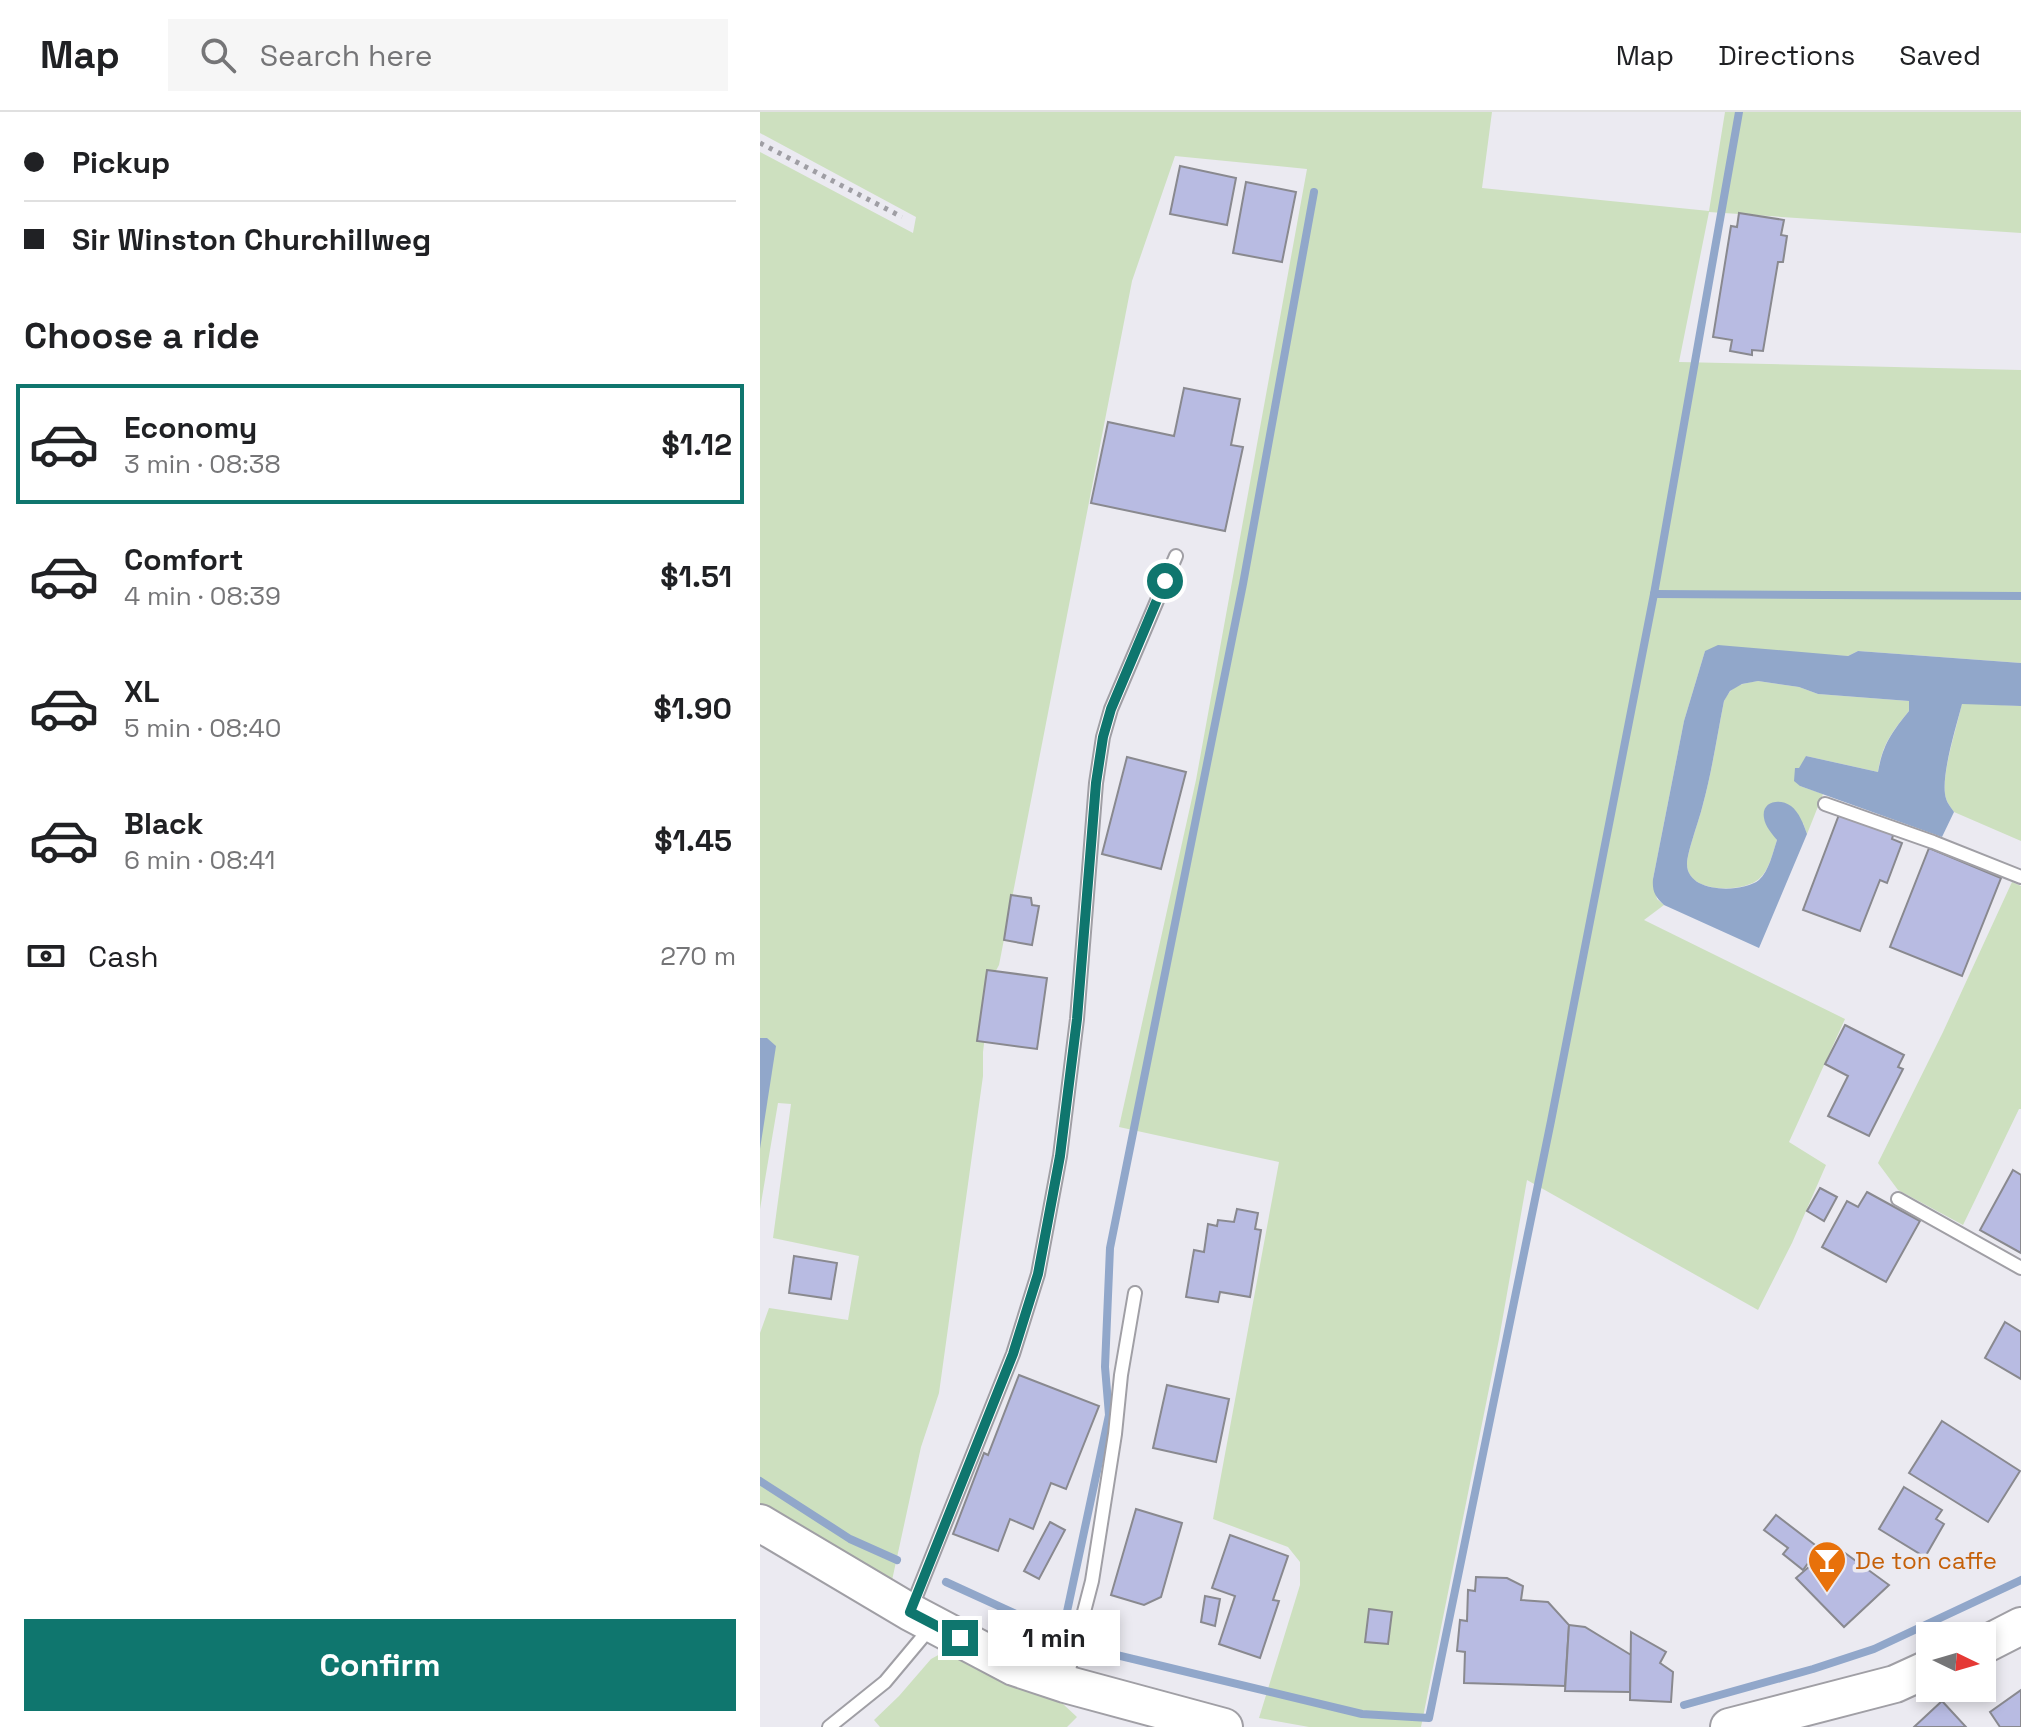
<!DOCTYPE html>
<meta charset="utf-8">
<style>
:root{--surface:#fff;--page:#f6f6f6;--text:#202124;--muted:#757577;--line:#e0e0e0;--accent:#0f766e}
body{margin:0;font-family:"Space Grotesk",sans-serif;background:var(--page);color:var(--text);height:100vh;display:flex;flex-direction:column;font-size:30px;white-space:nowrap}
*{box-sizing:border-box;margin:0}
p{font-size:26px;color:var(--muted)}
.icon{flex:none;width:44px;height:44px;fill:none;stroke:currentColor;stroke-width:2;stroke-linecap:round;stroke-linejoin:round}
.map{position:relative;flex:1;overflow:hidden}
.panel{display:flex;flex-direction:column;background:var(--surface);width:760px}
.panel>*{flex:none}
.guide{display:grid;align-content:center;height:176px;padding:0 24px;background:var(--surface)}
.needle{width:52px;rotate:95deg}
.fabs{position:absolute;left:1156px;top:1510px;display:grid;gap:16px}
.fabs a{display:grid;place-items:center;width:80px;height:80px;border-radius:0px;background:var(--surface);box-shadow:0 4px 12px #0003;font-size:40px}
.end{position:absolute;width:36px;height:36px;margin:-18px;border:10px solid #0f766e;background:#fff;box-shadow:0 0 0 4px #fff}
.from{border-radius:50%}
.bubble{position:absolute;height:56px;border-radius:0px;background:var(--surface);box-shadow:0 4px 12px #0003;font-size:26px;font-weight:700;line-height:56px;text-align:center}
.guide b{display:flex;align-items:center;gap:28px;height:76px;font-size:30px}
.guide b+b{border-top:2px solid var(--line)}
.guide i{width:20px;height:20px;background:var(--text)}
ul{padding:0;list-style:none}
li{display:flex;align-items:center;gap:24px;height:120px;margin:0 16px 12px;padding:0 8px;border:4px solid transparent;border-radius:0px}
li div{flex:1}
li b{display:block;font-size:30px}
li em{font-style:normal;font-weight:700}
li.selected{border-color:var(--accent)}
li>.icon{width:72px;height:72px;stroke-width:1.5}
h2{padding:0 24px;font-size:36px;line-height:96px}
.pay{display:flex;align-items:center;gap:20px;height:88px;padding:0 24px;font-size:30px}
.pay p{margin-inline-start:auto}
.action{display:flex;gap:16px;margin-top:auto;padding:16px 24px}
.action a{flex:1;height:92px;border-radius:0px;background:var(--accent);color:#fff;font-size:32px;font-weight:700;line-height:92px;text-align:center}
header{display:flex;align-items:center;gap:48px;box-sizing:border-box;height:112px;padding:0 40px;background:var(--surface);border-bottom:2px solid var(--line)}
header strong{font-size:38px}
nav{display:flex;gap:44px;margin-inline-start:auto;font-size:28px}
.search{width:560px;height:72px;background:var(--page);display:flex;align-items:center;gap:20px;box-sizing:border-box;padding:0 28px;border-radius:0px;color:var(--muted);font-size:30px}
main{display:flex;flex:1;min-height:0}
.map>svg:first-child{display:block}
.green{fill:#cde0bf}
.water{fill:#91a7ca}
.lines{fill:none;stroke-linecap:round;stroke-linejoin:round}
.stream{stroke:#91a7ca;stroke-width:8}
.building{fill:#b8bbe2;stroke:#89898f;stroke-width:2}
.lane-casing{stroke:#a09fa5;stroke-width:16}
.secondary-casing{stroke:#a09fa5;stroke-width:40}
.path{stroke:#9f9ea4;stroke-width:5;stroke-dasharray:4 6;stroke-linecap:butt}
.lane{stroke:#fff;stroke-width:12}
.secondary{stroke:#fff;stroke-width:36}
.route{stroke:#0f766e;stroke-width:10}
.labels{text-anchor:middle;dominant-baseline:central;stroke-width:7;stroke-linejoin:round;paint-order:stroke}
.food-label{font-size:24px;fill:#c56008;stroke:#ebeaf1;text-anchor:start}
</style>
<header>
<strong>Map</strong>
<div class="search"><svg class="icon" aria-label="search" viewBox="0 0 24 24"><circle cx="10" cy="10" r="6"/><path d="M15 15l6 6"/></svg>Search here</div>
<nav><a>Map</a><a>Directions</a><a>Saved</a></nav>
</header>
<main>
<section class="panel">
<div class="guide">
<b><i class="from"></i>Pickup</b>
<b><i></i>Sir Winston Churchillweg</b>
</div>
<h2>Choose a ride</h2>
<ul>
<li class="selected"><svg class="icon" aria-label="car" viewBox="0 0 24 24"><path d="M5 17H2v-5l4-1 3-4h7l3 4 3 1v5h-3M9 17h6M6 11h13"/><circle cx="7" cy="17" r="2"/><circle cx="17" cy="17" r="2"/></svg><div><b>Economy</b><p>3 min · 08:38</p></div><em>$1.12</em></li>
<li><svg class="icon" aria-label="car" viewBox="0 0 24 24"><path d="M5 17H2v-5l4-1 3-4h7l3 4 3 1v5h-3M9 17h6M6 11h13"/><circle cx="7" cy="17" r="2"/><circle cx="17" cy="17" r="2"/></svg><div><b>Comfort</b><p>4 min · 08:39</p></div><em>$1.51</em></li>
<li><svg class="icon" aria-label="car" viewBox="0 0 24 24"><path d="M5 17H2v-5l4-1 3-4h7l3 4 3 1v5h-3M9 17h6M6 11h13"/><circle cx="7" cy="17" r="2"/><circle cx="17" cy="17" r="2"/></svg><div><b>XL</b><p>5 min · 08:40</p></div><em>$1.90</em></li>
<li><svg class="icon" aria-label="car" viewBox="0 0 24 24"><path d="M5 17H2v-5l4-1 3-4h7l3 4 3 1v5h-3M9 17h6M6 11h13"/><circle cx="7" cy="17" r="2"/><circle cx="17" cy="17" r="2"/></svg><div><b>Black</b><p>6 min · 08:41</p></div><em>$1.45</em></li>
</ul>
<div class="pay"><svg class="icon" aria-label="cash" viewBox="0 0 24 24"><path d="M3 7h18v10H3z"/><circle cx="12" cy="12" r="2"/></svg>Cash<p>270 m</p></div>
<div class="action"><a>Confirm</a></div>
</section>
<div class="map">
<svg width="1261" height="1615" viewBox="0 0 1261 1615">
<rect width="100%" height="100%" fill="#ebeaf1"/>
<g class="green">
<path d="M0 0H732L722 76 949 99 965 0H1261V121L949 100 919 250 1261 258V551L1098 539 1088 544 945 539 924 609 893 767 897 787 904 793 884 808 1085 907 1029 1030 1066 1053 1032 1131 998 1198 767 1068 739 1227 661 1615H549L499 1606 540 1473V1450L528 1435 453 1407 519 1050 359 1015 436 668 547 57 415 44 372 169 239 853 232 866 223 940V964L179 1281 161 1335 131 1473 0 1396V1221L9 1196 88 1208 99 1144 13 1126 31 992 18 991 0 1097V40L153 121 156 105 0 21Z"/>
<path d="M998 569 1039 575 1058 582 1149 589V599C1132 620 1122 632 1118 660L1046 644 1040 674 1063 682 1047 722 1043 711 1004 705 1017 728C1013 740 1009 759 999 767 983 781 927 782 927 752 927 740 940 706 943 692 952 659 957 624 964 589 972 573 980 572 998 569Z"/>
<path d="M1202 591 1261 594V729L1194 700C1190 694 1186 690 1185 682 1182 659 1197 615 1202 591Z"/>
<path d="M1252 770 1261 774V997H1259L1203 1113 1138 1078 1118 1051 1183 920Z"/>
<path d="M182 1541 303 1592 317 1605 307 1615H120L114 1608 139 1584 171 1547Z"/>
</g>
<g class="water">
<path d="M958 533 1088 544 1098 539 1261 551V594L1202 592C1196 615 1182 660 1185 682 1186 690 1190 694 1194 700L1182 725 1040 674 1034 669 1035 656H1039L1046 644 1118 660C1123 632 1132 620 1149 599V589L1058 582 1039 575 998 569 982 572 970 579 964 589C957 624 952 659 943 692 940 706 927 740 927 752 927 782 983 781 999 768 1009 759 1013 740 1017 728 1012 722 1005 714 1004 706 1001 689 1020 686 1031 694 1039 700 1044 713 1047 722L999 836 904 793C895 785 892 779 893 767L924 609 945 539Z"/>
<path d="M0 926H7L16 934 0 1037Z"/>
</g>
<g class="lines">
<g class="stream">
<path d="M894 482 1261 484"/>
<path d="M0 1369 90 1427 137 1448"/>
<path d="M186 1470 302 1523 349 1303 345 1255 350 1136 483 472 554 80"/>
<path d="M336 1536 344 1540 602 1602 669 1606 791 1009 894 482 979 0"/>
<path d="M924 1593 1053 1557 1114 1537 1261 1468"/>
</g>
</g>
<g class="building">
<path d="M420 54 476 66 467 113 410 102Z"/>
<path d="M486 70 536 80 522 150 473 141Z"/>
<path d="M979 101 1024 108 1021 123 1027 124 1023 150H1018L1003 239 992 238V243L970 239 972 228 953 225 971 114 977 115Z"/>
<path d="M424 276 480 287 471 333 483 335 465 419 331 391 348 310 414 324Z"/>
<path d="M367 645 426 660 401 757 342 742Z"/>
<path d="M1080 700 1134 720 1132 727 1142 731 1127 771 1120 768 1100 819 1043 798Z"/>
<path d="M1169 736 1241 766 1202 864 1130 835Z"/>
<path d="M251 783 271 786 272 793 279 794 272 833 244 828Z"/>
<path d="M227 858 287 866 277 937 217 929Z"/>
<path d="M1085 913 1144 943 1138 955 1143 957 1109 1024 1068 1004 1088 964 1065 952Z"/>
<path d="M1253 1058 1261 1063V1141L1220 1118Z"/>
<path d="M1060 1076 1077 1085 1064 1109 1047 1099Z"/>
<path d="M1107 1080 1160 1109 1126 1170 1062 1135 1087 1089 1098 1095Z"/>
<path d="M477 1097 498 1101 495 1117 501 1118 490 1185 460 1180 458 1190 426 1185 434 1138 444 1140 448 1112 457 1114 458 1108 474 1110Z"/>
<path d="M34 1144 77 1151 71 1187 29 1181Z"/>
<path d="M1245 1210 1261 1220V1267L1225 1246Z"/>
<path d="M259 1263 339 1294 306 1377 291 1371 273 1417 250 1407 238 1439 193 1422 224 1341 228 1343Z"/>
<path d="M407 1273 469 1287 456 1350 393 1336Z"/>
<path d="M1182 1309 1260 1359 1228 1410 1149 1361Z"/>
<path d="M1144 1375 1182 1398 1176 1407 1184 1412 1165 1445 1119 1417Z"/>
<path d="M376 1397 422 1411 401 1485 384 1493 351 1483Z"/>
<path d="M1016 1403 1059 1436 1043 1458 1023 1442 1028 1436 1004 1418Z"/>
<path d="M290 1410 305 1418 279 1467 264 1459Z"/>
<path d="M470 1423 528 1444 513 1488 519 1489 500 1546 459 1532 475 1484 452 1476Z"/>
<path d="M1074 1433 1129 1473 1084 1515 1036 1466Z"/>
<path d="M716 1465 747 1466 763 1474 761 1488 788 1490 809 1513 805 1574 704 1571 705 1540 697 1539 700 1508 707 1509 708 1478 715 1479Z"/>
<path d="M445 1484 460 1487 455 1514 441 1510Z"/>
<path d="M609 1497 632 1500 628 1532 605 1530Z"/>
<path d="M809 1513 825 1515 871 1543 870 1580 805 1579Z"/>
<path d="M871 1520 906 1540 900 1551 913 1560 911 1590 870 1588Z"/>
<path d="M1261 1578V1615H1240L1230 1600Z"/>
<path d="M1182 1589 1206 1615H1154Z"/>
</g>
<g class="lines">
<g class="lane-casing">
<g id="lane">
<path d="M1065 692 1173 730 1261 765"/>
<path d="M1138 1087 1261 1156"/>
<path d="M151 1497 253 1242 278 1162 300 1044 317 907 336 671 343 625 351 597 416 444"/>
<path d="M306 1569 332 1469 355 1322 361 1263 375 1181"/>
<path d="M69 1615 125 1570 171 1515"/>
</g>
</g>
<g class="secondary-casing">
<g id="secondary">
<path d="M0 1411 150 1500 254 1555 305 1572 464 1615"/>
<path d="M1222 1534 1261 1514"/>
<path d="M969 1615 1135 1572 1170 1556"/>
</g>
</g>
<path class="path" d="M0 31 142 105"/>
<use href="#lane" class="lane"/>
<use href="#secondary" class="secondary"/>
</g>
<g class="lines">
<path class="route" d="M200 1526 150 1500 253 1242 278 1162 300 1044 317 907 336 671 343 625 351 597 405 469"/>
</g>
<defs>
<g id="bar-pin" transform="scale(2)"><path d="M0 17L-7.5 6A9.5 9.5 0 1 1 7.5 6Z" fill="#e8710a" stroke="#ebeaf1"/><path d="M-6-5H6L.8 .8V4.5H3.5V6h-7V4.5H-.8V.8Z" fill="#fff"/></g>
</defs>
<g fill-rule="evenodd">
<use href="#bar-pin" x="1067" y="1448"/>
</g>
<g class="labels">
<g class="food-label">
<text x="1095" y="1448">De ton caffe</text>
</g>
</g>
</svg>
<div class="fabs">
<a><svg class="needle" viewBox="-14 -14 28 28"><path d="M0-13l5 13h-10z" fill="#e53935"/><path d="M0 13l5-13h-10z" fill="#757577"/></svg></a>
</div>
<i class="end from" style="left:405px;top:469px"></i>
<i class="end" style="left:200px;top:1526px"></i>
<div class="bubble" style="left:228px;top:1498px;width:132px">1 min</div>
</div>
</main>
